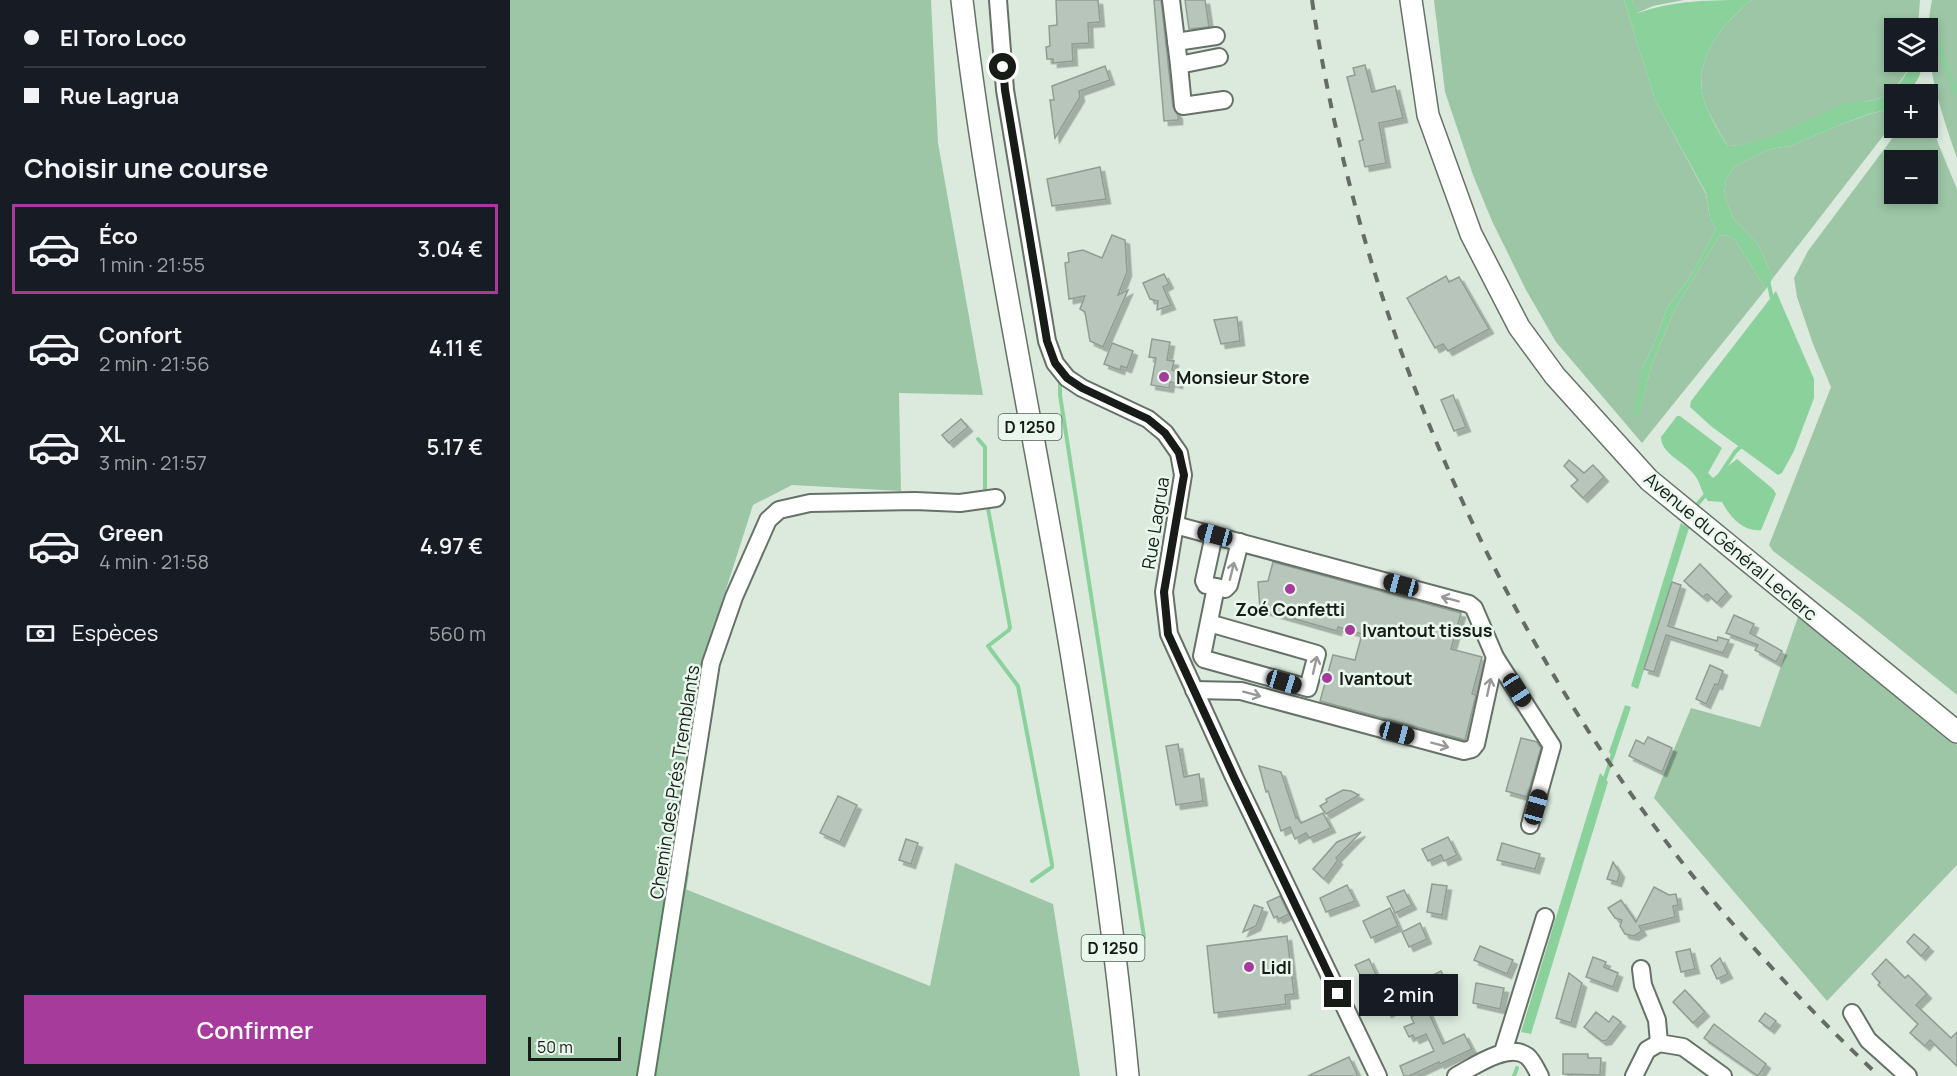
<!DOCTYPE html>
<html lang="fr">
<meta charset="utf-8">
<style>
:root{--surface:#171b24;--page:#242831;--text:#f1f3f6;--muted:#9ea1a6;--line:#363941;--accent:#a63b9b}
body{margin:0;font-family:Manrope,sans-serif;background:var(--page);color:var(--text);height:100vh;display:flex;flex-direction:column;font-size:22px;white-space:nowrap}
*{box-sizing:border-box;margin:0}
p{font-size:20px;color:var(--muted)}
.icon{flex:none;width:33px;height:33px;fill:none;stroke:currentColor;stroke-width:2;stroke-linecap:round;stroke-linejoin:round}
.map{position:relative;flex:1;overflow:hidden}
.panel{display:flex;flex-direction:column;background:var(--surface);width:510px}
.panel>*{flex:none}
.top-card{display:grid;align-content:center;height:132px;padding:0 24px;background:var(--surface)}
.controls{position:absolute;left:1374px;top:18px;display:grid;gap:12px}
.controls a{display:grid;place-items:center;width:54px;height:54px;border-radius:0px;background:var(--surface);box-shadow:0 3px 9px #0003;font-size:30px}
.scale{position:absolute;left:18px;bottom:15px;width:93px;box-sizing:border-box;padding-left:6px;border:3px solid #171c18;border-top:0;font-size:16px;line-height:21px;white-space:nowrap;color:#171c18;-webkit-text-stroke:4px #e9f7ec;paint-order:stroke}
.end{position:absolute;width:27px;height:27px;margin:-14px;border:8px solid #171c18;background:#fff;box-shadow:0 0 0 3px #fff}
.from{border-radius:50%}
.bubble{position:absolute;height:42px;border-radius:0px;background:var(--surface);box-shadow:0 3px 9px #0003;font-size:20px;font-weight:600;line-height:42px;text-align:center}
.car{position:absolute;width:18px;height:36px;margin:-18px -9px;border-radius:8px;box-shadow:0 0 4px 2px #0007;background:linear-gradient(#222 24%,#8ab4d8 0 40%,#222 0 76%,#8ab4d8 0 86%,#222 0)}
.top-card b{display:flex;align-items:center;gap:21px;height:57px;font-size:22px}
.top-card b+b{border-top:2px solid var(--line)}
.top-card i{width:15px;height:15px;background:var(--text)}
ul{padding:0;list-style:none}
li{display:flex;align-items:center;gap:18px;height:90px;margin:0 12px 9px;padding:0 12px;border:3px solid transparent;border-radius:0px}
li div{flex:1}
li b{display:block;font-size:22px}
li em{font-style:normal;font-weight:600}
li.selected{border-color:var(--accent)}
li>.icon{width:54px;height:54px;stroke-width:1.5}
h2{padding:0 24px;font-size:27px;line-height:72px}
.pay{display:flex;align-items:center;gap:15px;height:66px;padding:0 24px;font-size:22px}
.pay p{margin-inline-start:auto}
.primary-button{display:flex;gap:12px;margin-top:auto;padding:12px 24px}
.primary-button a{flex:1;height:69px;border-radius:0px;background:var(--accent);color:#fff;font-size:24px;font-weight:600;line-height:69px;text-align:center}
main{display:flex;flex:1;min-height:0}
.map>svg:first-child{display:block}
.green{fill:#9cc6a6;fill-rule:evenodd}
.water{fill:#8ad19c}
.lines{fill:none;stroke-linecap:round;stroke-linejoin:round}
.stream{stroke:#8ad19c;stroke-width:4}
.building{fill:#b7c5ba;stroke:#909d92;stroke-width:1.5;filter:url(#shadow)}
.minor-casing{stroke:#667268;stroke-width:20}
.major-casing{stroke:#667268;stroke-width:24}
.minor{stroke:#fff;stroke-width:16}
.major{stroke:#fff;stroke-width:21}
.rail{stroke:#646c65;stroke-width:4;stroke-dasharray:10 10;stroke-linecap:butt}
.oneway{stroke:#979997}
.route{stroke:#171c18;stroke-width:8}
.poi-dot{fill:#a63b9b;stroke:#e9f7ec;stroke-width:2}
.labels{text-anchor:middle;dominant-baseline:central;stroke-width:5;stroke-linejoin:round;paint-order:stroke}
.shield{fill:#e9f7ec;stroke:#565e58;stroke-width:1.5}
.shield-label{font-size:16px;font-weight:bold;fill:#171c18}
.poi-label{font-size:18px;font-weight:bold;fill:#171c18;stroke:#e9f7ec;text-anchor:start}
.street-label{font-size:18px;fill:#171c18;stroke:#e9f7ec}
</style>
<main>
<section class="panel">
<div class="top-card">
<b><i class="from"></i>El Toro Loco</b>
<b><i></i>Rue Lagrua</b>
</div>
<h2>Choisir une course</h2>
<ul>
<li class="selected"><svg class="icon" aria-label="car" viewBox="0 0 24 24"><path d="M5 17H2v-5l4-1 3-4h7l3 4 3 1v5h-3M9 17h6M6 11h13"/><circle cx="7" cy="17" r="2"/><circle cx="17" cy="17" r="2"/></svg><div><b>Éco</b><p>1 min · 21:55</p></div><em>3.04 €</em></li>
<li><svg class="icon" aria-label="car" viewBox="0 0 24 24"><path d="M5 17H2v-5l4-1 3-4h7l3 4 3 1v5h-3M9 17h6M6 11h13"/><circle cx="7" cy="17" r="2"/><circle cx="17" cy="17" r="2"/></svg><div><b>Confort</b><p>2 min · 21:56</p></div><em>4.11 €</em></li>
<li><svg class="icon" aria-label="car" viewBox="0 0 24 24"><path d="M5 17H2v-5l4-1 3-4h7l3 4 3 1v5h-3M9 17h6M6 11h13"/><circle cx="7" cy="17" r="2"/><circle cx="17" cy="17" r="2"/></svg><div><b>XL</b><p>3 min · 21:57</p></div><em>5.17 €</em></li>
<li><svg class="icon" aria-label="car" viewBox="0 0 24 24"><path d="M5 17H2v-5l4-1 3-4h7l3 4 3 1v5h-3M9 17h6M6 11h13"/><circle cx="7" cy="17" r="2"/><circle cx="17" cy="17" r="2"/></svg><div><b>Green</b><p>4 min · 21:58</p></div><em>4.97 €</em></li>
</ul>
<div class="pay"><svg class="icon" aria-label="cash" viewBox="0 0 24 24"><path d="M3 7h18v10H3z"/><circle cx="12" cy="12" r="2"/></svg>Espèces<p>560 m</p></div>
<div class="primary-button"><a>Confirmer</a></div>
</section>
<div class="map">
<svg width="1447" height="1076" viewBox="0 0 1447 1076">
<defs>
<filter id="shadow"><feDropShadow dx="4.5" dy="4.5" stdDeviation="0" flood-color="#0004"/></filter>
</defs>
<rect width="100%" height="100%" fill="#dceade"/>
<g class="green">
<path d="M0 0H421L428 143 473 395 389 393 391 491 282 485 243 505 182 696 160 883 420 986 445 863 543 904 570 1076H0Z"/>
<path d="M924 0H1114L1145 100 1196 194 1200 218 1206 229 1182 274 1157 308 1143 346 1132 368 1129 417 1141 366 1165 309 1209 236 1216 235 1225 240 1256 289 1132 443 1046 342 1016 290 982 221 963 175 935 92Z"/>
<path d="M1122 0H1174L1143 6 1127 13Z"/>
<path d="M1241 0H1410L1408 28H1384V62H1400V66C1394 76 1386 89 1376 95 1362 104 1345 100 1331 106 1293 120 1259 144 1218 146 1209 131 1197 113 1193 96 1184 57 1214 23 1241 0Z"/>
<path d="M1422 0H1447V158C1430 108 1410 53 1422 0Z"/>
<path d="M1418 103 1428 143 1447 189V695L1348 615 1263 551 1259 545 1321 387 1303 344 1287 297 1284 278 1298 251 1390 128H1418ZM1384 160H1418V194H1384Z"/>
<path d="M1384 105V122L1263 278 1248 244 1223 218 1214 195 1216 180 1225 166 1260 149 1281 146 1327 126 1360 114 1379 109Z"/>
<path d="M1289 614 1447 745V865L1317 1001 1144 798 1181 708 1250 727Z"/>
</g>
<g class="water">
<path d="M1114 0H1122L1128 13C1164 0 1202 0 1241 0 1214 23 1184 57 1193 96 1197 113 1208 131 1218 146 1259 144 1293 120 1331 105 1346 100 1363 104 1376 95 1386 89 1400 73 1400 62H1410C1414 75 1404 85 1396 94H1384V105L1379 109 1359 114 1327 126 1281 146 1260 149 1225 166 1216 180 1214 195 1223 218 1248 244 1263 278 1256 289 1225 240 1216 235 1209 236 1165 309 1141 366 1129 418 1123 414 1132 368 1143 346 1157 308 1182 274 1206 229 1200 218 1196 193 1145 100Z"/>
<path d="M1266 291 1304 379V398L1284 451 1272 473 1268 475 1202 427 1180 407 1181 401Z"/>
<path d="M1167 416H1170L1212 448 1198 473 1203 478 1227 459 1263 489 1266 494 1251 530C1233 532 1220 517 1212 502L1198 501C1190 491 1191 481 1182 472 1172 461 1151 453 1151 437Z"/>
<path d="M1171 523 1179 528 1128 689 1121 686Z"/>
<path d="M1115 705 1121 707 1104 758 1099 752Z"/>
<path d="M1090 773 1098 782 1021 1034 1011 1032Z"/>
</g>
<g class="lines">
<g class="stream">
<path d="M1418 47 1426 44 1429 47 1447 93"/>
<path d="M1258 280 1262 299"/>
<path d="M550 379V395L634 937"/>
<path d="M468 439 475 447V491"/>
<path d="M1209 476 1225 452 1233 444"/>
<path d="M477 503 500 627 499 630 478 646 508 686 542 864V867L522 881"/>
<path d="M1185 507 1198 492"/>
<path d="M1094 781 1104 751"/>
<path d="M126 1076 157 878"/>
<path d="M146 1076 177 873"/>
<path d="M1004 1076 1007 1068"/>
</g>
</g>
<g class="building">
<path d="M546 0H588L590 22 578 23 579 43 562 44 563 61 543 63V59H537L536 47 540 46 539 26 547 25Z"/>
<path d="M644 0H651L663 107 668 115V120L654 121Z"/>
<path d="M675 0H695L699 27 679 29Z"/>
<path d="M855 65 862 92 885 86 893 118 869 123 876 163 855 167 849 141 853 140 837 77 845 75 843 68Z"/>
<path d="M595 66 600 80 569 91 570 97 545 138 540 100H544L542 86Z"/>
<path d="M590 167 596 199 542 206 537 179Z"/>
<path d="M602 235 615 240 617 272 608 295 618 290 593 347 580 341 575 312 570 309 575 296 559 299 555 263 559 262 558 253 573 250 592 258Z"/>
<path d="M654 274 659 284 653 287 661 305 647 310 648 301 640 299 633 283Z"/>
<path d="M936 276 939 282 949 277 979 329 938 351 933 344 925 348 897 298Z"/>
<path d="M727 317 730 341 711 344 704 320Z"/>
<path d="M642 339 660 342 657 360 664 361 662 370 670 371 668 384 660 382 659 388 641 385 646 358 639 357Z"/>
<path d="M602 343 623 351 617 368 611 366 610 370 594 364Z"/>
<path d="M943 395 956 427 944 431 931 400Z"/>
<path d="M451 419 458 427 439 443 432 435Z"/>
<path d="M1059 460 1074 473 1083 465 1094 477 1073 498 1061 486 1068 480 1054 466Z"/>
<path d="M763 562 951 613 941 649 972 657 962 694 966 695 955 740 810 701 823 655 845 660 852 634 828 627 827 631 750 609 748 582 758 581Z"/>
<path d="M1190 564 1217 592 1207 603 1197 594 1193 597 1174 581Z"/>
<path d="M1162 582 1171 585 1158 626 1207 641 1208 637 1219 640 1213 653 1156 635 1144 672 1134 669Z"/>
<path d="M1224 615 1244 624 1240 633 1272 651 1266 662 1245 650 1248 645 1216 633Z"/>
<path d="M1200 665 1213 671 1208 685 1205 684 1196 704 1186 699Z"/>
<path d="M1138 737 1162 748 1152 772 1119 756 1126 740 1134 744Z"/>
<path d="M1011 738 1027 742 1031 748 1017 797 996 791Z"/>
<path d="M668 744 674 777 689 774 693 801 666 805 656 746Z"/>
<path d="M749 766 771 772 786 818 787 817 791 823 813 813 821 828 799 838 796 833 785 839 780 827 771 831 758 791 756 792Z"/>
<path d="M833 790 841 791 849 795 816 814 810 806 817 802 816 799Z"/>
<path d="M328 796 347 805 330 842 310 833Z"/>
<path d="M851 832 826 858 828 860 814 879 803 869 827 842Z"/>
<path d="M938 837 947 855 934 861 931 855 918 861 912 849Z"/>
<path d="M396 839 408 843 401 864 389 860Z"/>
<path d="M992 843 1030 854 1025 869 987 860Z"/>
<path d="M1103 862 1110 873 1107 882 1097 879Z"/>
<path d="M922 884 937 886 932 915 917 912Z"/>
<path d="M837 885 845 901 816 912 810 898Z"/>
<path d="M1144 887 1159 895 1166 894 1168 905 1163 906 1165 917 1129 926 1132 931 1124 936 1115 934 1110 926 1112 920 1105 918 1098 908 1111 900 1126 922Z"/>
<path d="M894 890 902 905 885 913 877 897Z"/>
<path d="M770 896 779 914 769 919 767 916 764 918 757 902Z"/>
<path d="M744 905 753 908 746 926 733 932Z"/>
<path d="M880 908 888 926 861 938 853 921Z"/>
<path d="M910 923 917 939 899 947 892 932Z"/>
<path d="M1404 934 1419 947 1411 956 1397 942Z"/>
<path d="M777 936 784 994 775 995 776 1004 704 1013 697 946Z"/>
<path d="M970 946 1003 960 997 974 964 960Z"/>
<path d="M1180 949 1185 969 1171 972 1166 952Z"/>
<path d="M1083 957 1096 962 1094 967 1108 973 1103 987 1076 977Z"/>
<path d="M1210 958 1218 974 1207 979 1201 966Z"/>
<path d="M859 959 873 990 881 986 891 1006 877 1013 873 1003 867 1006 845 965Z"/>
<path d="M1376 959 1395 978 1398 975 1417 994 1406 1005 1441 1038 1447 1032V1066L1420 1040 1415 1046 1400 1033 1408 1024 1368 985 1370 983 1362 974Z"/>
<path d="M931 971 941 990 913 1004 909 995 927 987 921 976Z"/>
<path d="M1059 973 1072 983 1061 1023 1046 1018Z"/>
<path d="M966 983 994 988 990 1009 963 1003Z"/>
<path d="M1175 990 1195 1012 1183 1023 1163 1002Z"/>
<path d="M917 1009 933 1044 954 1034 962 1049 930 1064 929 1062 899 1076H894L890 1066 924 1051 916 1034 905 1039 903 1035 899 1037 894 1027 904 1023 901 1017Z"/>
<path d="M1086 1012 1099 1022 1103 1016 1111 1022 1097 1040 1092 1041 1074 1027Z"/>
<path d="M1255 1013 1266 1021 1260 1029 1249 1021Z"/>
<path d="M1204 1024 1256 1064 1248 1076 1194 1038Z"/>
<path d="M1053 1054H1078V1058H1091L1090 1075 1053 1074Z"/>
<path d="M839 1057 848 1076H798Z"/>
</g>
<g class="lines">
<g class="minor-casing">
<g id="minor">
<path d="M488 0 495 90 537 341 545 363 557 378 572 388 638 419 655 433 669 453 673 475 654 592 659 634 724 777 868 1076"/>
<path d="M661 0 669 65 709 57"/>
<path d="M666 42 706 36"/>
<path d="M669 65 673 106 714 100"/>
<path d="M665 525 959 604 964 608 985 657 1042 746 1020 825"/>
<path d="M706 587 715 589 719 585 730 542"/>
<path d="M699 623 807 654 798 688 694 659 692 656 706 587 696 585 694 581 704 535"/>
<path d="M684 690 731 691 954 751 962 749 966 744 985 657"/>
<path d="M1131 969 1133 985 1147 1020 1149 1043 1173 1047 1213 1076"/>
<path d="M1342 1013 1358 1040 1398 1076"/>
<path d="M993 1052 1035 917"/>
<path d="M136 1076 201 663 224 597 258 520 269 510 300 503 405 501 450 503 486 498"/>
<path d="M946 1076C963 1067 998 1042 1017 1056 1023 1061 1026 1069 1030 1076"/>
<path d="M1124 1076 1137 1050 1149 1043"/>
</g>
</g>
<g class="major-casing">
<g id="major">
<path d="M452 0C478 223 527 442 563 664 585 800 605 938 618 1076"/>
<path d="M901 0 918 115 961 234 1009 327 1045 376 1139 480 1447 732"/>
</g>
</g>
<use href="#minor" class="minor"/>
<use href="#major" class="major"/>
<path class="rail" d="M802 0C842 269 948 541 1101 765 1178 879 1269 982 1369 1076"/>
</g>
<defs><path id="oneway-shaft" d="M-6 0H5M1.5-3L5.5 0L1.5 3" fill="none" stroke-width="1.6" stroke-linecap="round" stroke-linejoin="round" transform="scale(1.5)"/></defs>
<g class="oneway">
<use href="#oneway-shaft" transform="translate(722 571) rotate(-76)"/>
<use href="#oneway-shaft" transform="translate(940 599) rotate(-165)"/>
<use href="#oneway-shaft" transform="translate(805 665) rotate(-77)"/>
<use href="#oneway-shaft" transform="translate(979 687) rotate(-78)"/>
<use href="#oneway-shaft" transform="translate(742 694) rotate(15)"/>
<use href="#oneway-shaft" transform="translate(930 745) rotate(15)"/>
</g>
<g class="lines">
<path class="route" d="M493 67 495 90 537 341 545 363 557 378 572 388 638 419 655 433 669 453 674 475 654 592 658 634 724 777 828 994"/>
</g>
<g class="poi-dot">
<circle cx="654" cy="377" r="6"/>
<circle cx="780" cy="589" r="6"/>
<circle cx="840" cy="630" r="6"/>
<circle cx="817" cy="678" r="6"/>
<circle cx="739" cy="967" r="6"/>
</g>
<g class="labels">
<g class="shield">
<rect x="488.5" y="414" width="63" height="26" rx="4.5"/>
<rect x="571.5" y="935" width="63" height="26" rx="4.5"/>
</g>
<g class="shield-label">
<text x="520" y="427">D 1250</text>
<text x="603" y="948">D 1250</text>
</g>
<g class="poi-label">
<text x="666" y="377">Monsieur Store</text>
<text x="780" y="609" text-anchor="middle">Zoé Confetti</text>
<text x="852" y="630">Ivantout tissus</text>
<text x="829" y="678">Ivantout</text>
<text x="751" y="967">Lidl</text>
</g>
<g class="street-label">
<text transform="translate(645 523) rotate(-81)">Rue Lagrua</text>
<text transform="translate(1221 546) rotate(40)">Avenue du Général Leclerc</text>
<text transform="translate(164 782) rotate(-81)">Chemin des Prés Tremblants</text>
</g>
</g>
</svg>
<div class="controls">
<a><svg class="icon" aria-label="layers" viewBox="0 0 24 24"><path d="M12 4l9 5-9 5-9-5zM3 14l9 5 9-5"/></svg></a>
<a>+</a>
<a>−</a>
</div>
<div class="scale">50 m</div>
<i class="end from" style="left:493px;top:67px"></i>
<i class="end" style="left:828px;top:994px"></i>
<div class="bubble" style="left:849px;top:974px;width:99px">2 min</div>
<i class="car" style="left:705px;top:535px;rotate:285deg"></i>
<i class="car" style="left:891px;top:585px;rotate:285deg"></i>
<i class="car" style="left:774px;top:682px;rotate:107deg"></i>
<i class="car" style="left:1007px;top:690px;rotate:147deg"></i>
<i class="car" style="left:887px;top:733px;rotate:105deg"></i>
<i class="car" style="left:1026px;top:807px;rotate:16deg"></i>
</div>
</main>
